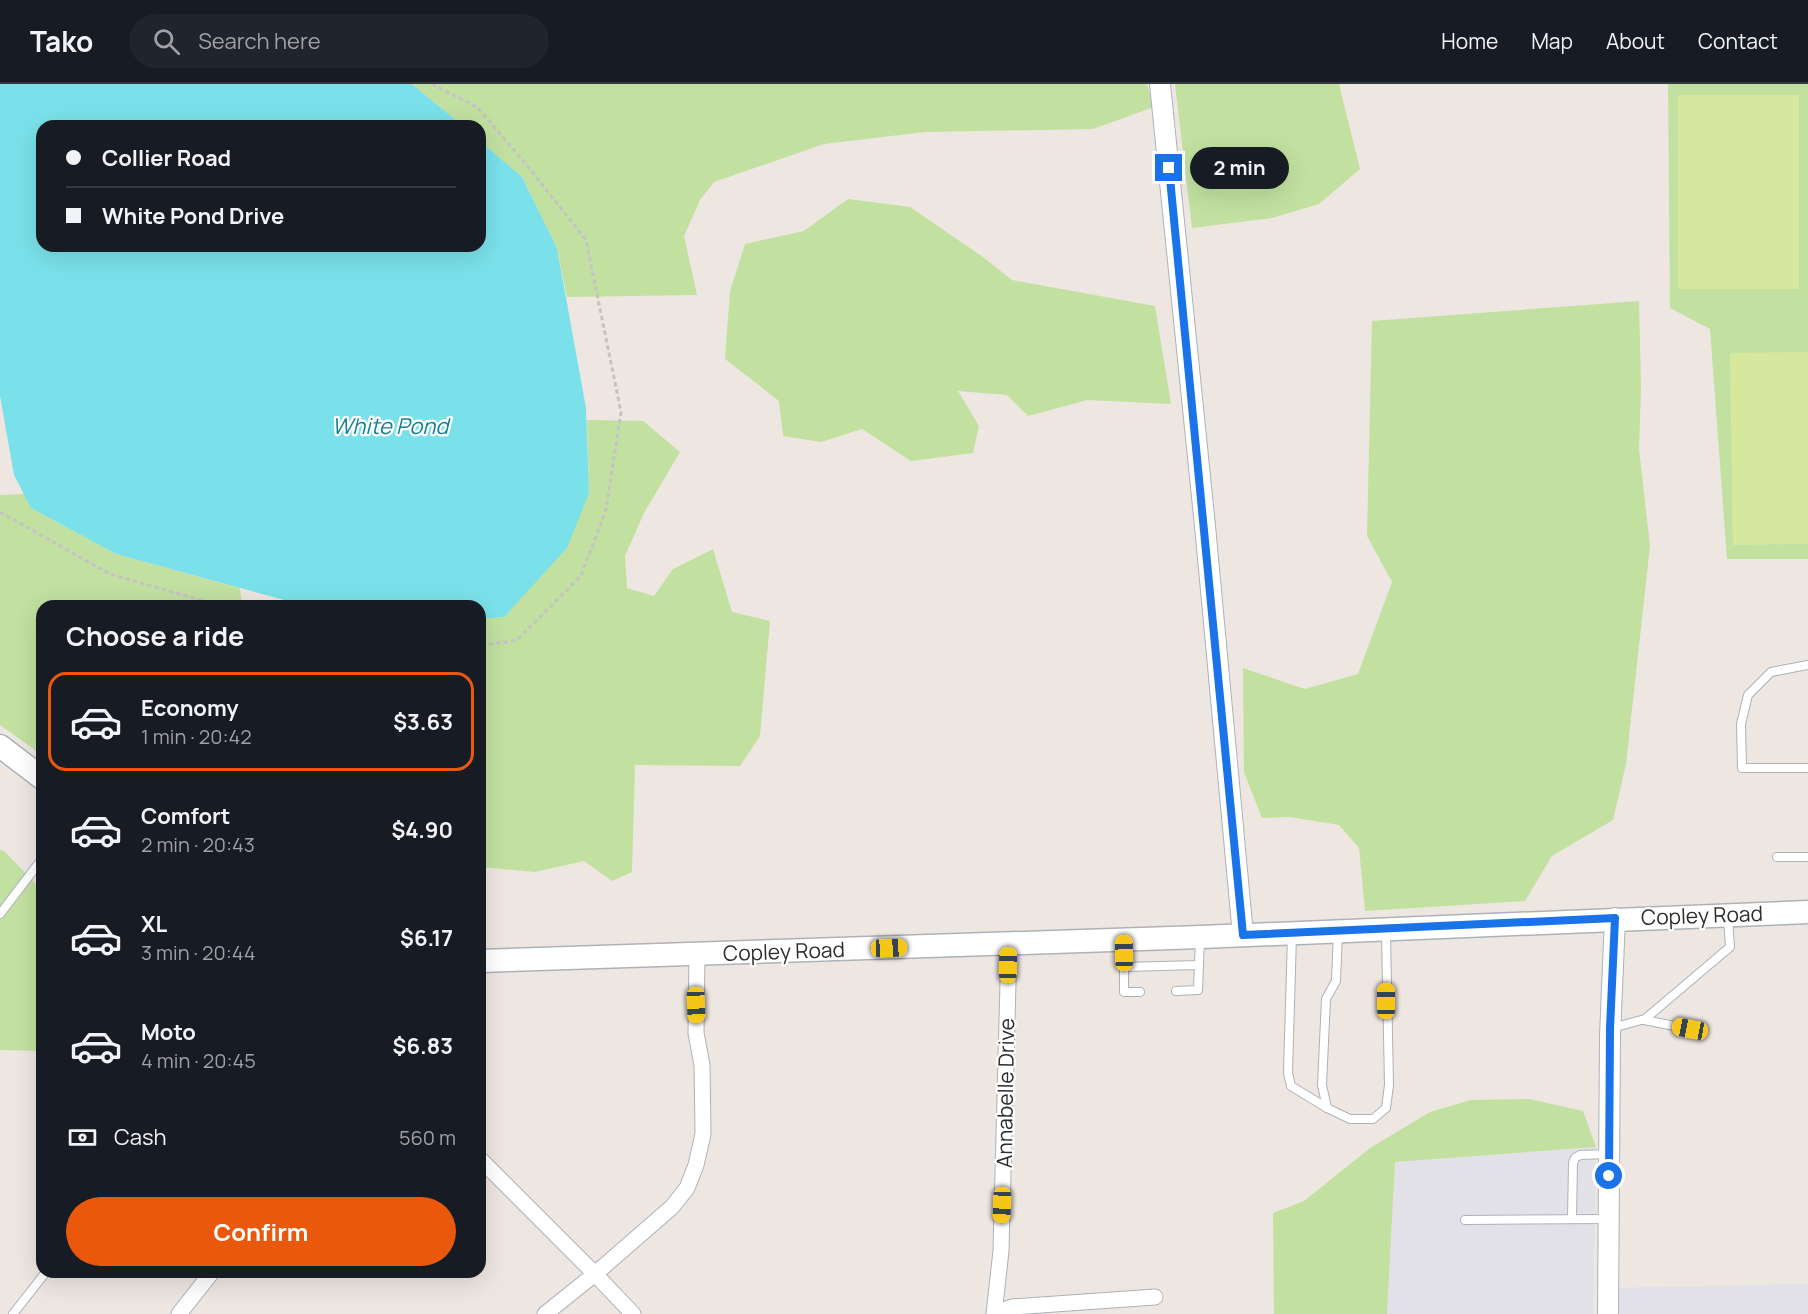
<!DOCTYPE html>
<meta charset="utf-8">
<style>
:root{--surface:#171b24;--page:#20242c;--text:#f1f3f6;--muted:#9ea1a6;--line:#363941;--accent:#ea580c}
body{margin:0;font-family:Manrope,sans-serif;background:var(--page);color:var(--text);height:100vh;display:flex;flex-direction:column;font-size:22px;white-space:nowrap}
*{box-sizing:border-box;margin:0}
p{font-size:20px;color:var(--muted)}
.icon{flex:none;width:33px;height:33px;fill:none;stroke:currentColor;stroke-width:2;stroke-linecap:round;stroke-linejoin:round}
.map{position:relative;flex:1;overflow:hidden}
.panel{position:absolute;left:36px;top:516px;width:450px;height:678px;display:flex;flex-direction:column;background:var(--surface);border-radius:18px;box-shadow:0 6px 24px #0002}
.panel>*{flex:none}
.hud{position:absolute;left:36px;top:36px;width:450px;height:132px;border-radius:18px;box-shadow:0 6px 24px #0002;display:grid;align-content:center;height:132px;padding:0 30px;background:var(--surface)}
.end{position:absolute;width:27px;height:27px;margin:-14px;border:8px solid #1a73e8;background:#fff;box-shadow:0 0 0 3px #fff}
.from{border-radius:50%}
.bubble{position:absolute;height:42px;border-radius:21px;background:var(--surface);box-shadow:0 6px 24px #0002;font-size:20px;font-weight:700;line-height:42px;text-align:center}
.car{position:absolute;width:18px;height:36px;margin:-18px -9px;border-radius:8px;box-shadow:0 0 4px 2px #0007;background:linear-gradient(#f5c518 24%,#345 0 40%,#f5c518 0 76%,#345 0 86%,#f5c518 0)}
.hud b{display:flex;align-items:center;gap:21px;height:57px;font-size:22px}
.hud b+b{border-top:2px solid var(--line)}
.hud i{width:15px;height:15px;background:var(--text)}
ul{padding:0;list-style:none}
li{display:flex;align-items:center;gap:18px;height:99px;margin:0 12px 9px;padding:0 18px;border:3px solid transparent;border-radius:18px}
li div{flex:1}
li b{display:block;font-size:22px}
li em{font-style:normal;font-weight:700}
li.current{border-color:var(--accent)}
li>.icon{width:54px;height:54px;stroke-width:1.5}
h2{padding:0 30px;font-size:27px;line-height:72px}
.pay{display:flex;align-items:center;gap:15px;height:66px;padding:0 30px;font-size:22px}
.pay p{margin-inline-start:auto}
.action{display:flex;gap:12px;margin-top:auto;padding:12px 30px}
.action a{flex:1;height:69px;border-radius:36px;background:var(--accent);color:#fff;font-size:24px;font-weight:700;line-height:69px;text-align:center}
header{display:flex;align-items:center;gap:36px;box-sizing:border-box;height:84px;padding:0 30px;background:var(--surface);border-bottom:2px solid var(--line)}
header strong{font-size:28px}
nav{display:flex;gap:33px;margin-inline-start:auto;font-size:21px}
.search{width:420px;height:54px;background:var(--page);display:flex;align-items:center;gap:15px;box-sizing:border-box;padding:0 21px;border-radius:33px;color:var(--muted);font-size:22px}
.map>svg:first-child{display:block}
.industrial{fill:#e1e1e7}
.green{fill:#c2e1a0}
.pitch{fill:#d6e89d}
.water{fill:#7ae1ea}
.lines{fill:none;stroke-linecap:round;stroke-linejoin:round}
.service-casing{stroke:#adb2b9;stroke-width:10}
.minor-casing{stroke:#adb2b9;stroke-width:17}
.tertiary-casing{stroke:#adb2b9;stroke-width:22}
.secondary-casing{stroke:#adb2b9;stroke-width:25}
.path{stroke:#c4c4c4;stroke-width:3;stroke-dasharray:4.5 3;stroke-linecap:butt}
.service{stroke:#fff;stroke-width:8}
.minor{stroke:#fff;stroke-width:15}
.tertiary{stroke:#fff;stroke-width:20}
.secondary{stroke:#fff;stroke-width:22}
.route{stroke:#1a73e8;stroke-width:8}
.labels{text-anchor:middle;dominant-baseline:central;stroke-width:4.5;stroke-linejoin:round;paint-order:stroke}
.street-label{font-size:21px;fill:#2d2d2d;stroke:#fff}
.water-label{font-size:22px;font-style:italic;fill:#147f94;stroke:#fff}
</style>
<header>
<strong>Tako</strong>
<div class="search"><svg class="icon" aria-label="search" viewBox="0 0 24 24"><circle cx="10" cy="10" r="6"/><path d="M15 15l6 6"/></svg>Search here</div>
<nav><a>Home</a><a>Map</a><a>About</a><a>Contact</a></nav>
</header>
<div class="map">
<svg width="1808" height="1230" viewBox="0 0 1808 1230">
<rect width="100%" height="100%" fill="#eee6e1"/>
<g class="industrial">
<path d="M1596 1063 1593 1230H1387L1395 1078Z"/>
<path d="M1808 1200V1230H1608L1607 1204Z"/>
</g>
<g class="green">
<path d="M412 0H1147L1154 23 1093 45 925 48 824 60 714 98 700 116 684 152 697 211 567 213 557 164 522 93 480 57V42H463Z"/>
<path d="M1175 0H1339L1360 85 1319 120 1272 134 1192 144Z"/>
<path d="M1668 0H1808V475H1727L1710 245 1670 224Z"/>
<path d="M848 115 910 123 983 173 1012 196 1155 222 1171 320 1087 316 1028 332 1007 311 958 307 979 342 973 369 911 377 862 345 821 358 783 352 779 317 725 275 730 207 745 160 804 147Z"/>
<path d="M1639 217 1641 303 1639 365 1650 462 1626 680 1613 736 1552 772 1525 817 1365 827 1359 764 1339 741 1290 733 1262 734 1244 688 1243 584 1305 605 1358 590 1392 498 1367 452 1372 237Z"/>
<path d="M587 336 643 337 680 368 644 429 625 472 627 504 654 512 673 485 713 465 732 528 770 537 760 652 740 682 635 681 632 788 612 797 584 777 535 788 480 783V535L504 533 589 409Z"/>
<path d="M24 410 31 424 116 470 240 504 242 522H42V671L0 641V411Z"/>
<path d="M0 766 4 767 41 805 42 804V967L0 966Z"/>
<path d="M1529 1015 1583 1027 1596 1063 1395 1078 1387 1230H1274L1273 1129 1304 1117 1370 1064 1430 1028 1471 1016Z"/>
</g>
<g class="pitch">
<rect x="1678" y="11" width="121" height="194"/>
<path d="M1808 268V460L1733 461 1730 269Z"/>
</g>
<path class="water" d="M0 0H412L463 42H42V162H480V57L522 93 557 164 586 324 589 409 567 464 504 533 480 535V522H306L116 470 31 424 14 391 0 312Z"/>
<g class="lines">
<g class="service-casing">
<g id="service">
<path d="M1808 581 1771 588 1748 611 1741 640 1742 684H1808"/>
<path d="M1777 773H1808"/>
<path d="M0 830 42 775"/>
<path d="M1338 849 1336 897 1326 915 1322 1001 1327 1024 1350 1035H1373L1386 1024 1389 1001 1386 849"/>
<path d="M1292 851 1288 989 1291 1002 1327 1024"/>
<path d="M1124 857V908H1140"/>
<path d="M1124 883 1199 881"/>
<path d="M1176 907 1198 906 1200 855"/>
<path d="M1644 936 1690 945"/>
<path d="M1612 944 1645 935 1730 863 1728 835"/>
<path d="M1572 1134 1573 1079 1575 1074 1580 1071 1608 1070"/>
<path d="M1465 1136 1608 1135"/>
<path d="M13 1230 46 1188"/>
</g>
</g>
<g class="minor-casing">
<g id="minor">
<path d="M480 1075 595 1190 633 1230"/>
<path d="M995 1229 1012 1223 1155 1213"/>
<path d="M179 1230 212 1188"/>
<path d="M545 1230 595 1190 672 1123 687 1104 696 1081 703 1050 702 981 696 949 697 869"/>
<path d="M994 1230 1001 1167 1009 860"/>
</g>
</g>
<g class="tertiary-casing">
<g id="tertiary">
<path d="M1160 0 1205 442 1243 851"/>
<path d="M1608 1230 1610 952 1615 834"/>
</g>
</g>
<g class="secondary-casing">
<g id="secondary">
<path d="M0 662 42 694"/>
<path d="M480 877 1201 853 1808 828"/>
</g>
</g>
<g class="path">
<path d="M432 0 477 23 530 85 586 156 621 328 606 426 581 492 517 556 480 562"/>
<path d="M0 428 110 490 221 522"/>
</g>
<use href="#service" class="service"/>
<use href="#minor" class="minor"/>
<use href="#tertiary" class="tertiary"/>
<use href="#secondary" class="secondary"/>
</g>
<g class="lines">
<path class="route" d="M1169 84 1243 851 1615 834 1610 944 1609 1092"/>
</g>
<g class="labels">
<g class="street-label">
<text transform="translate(1702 831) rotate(-2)">Copley Road</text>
<text transform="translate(784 867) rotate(-2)">Copley Road</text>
<text transform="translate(1005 1009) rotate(-89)">Annabelle Drive</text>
</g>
<g class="water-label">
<text x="390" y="342">White Pond</text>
</g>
</g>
</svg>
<i class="end from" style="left:1609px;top:1092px"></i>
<i class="end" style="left:1169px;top:84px"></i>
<div class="bubble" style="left:1190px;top:63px;width:99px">2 min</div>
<i class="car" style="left:889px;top:864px;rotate:88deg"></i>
<i class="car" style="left:1124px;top:869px;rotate:359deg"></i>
<i class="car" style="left:1008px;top:881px;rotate:1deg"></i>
<i class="car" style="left:1386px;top:917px;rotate:0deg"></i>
<i class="car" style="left:696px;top:921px;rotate:178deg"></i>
<i class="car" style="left:1690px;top:945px;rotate:281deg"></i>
<i class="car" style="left:1002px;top:1121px;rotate:182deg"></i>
<div class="hud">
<b><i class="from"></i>Collier Road</b>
<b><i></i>White Pond Drive</b>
</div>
<section class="panel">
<h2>Choose a ride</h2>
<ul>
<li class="current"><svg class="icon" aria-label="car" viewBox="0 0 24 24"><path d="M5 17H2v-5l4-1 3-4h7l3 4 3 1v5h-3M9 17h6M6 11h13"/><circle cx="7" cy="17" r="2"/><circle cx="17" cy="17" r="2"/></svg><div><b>Economy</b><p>1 min · 20:42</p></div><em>$3.63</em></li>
<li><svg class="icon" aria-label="car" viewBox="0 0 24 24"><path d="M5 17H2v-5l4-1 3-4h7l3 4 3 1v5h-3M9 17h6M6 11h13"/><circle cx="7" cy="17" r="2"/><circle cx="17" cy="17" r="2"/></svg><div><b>Comfort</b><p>2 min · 20:43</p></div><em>$4.90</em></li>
<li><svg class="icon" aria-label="car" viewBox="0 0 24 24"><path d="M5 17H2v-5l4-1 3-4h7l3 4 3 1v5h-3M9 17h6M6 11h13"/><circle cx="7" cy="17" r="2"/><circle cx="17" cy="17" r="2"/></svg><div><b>XL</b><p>3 min · 20:44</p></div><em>$6.17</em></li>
<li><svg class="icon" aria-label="car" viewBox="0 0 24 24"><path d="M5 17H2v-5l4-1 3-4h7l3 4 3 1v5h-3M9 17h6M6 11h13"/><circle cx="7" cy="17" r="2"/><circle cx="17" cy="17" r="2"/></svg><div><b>Moto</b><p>4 min · 20:45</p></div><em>$6.83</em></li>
</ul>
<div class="pay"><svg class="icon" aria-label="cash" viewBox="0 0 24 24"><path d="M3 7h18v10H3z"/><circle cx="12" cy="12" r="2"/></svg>Cash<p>560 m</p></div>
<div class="action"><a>Confirm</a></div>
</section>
</div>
